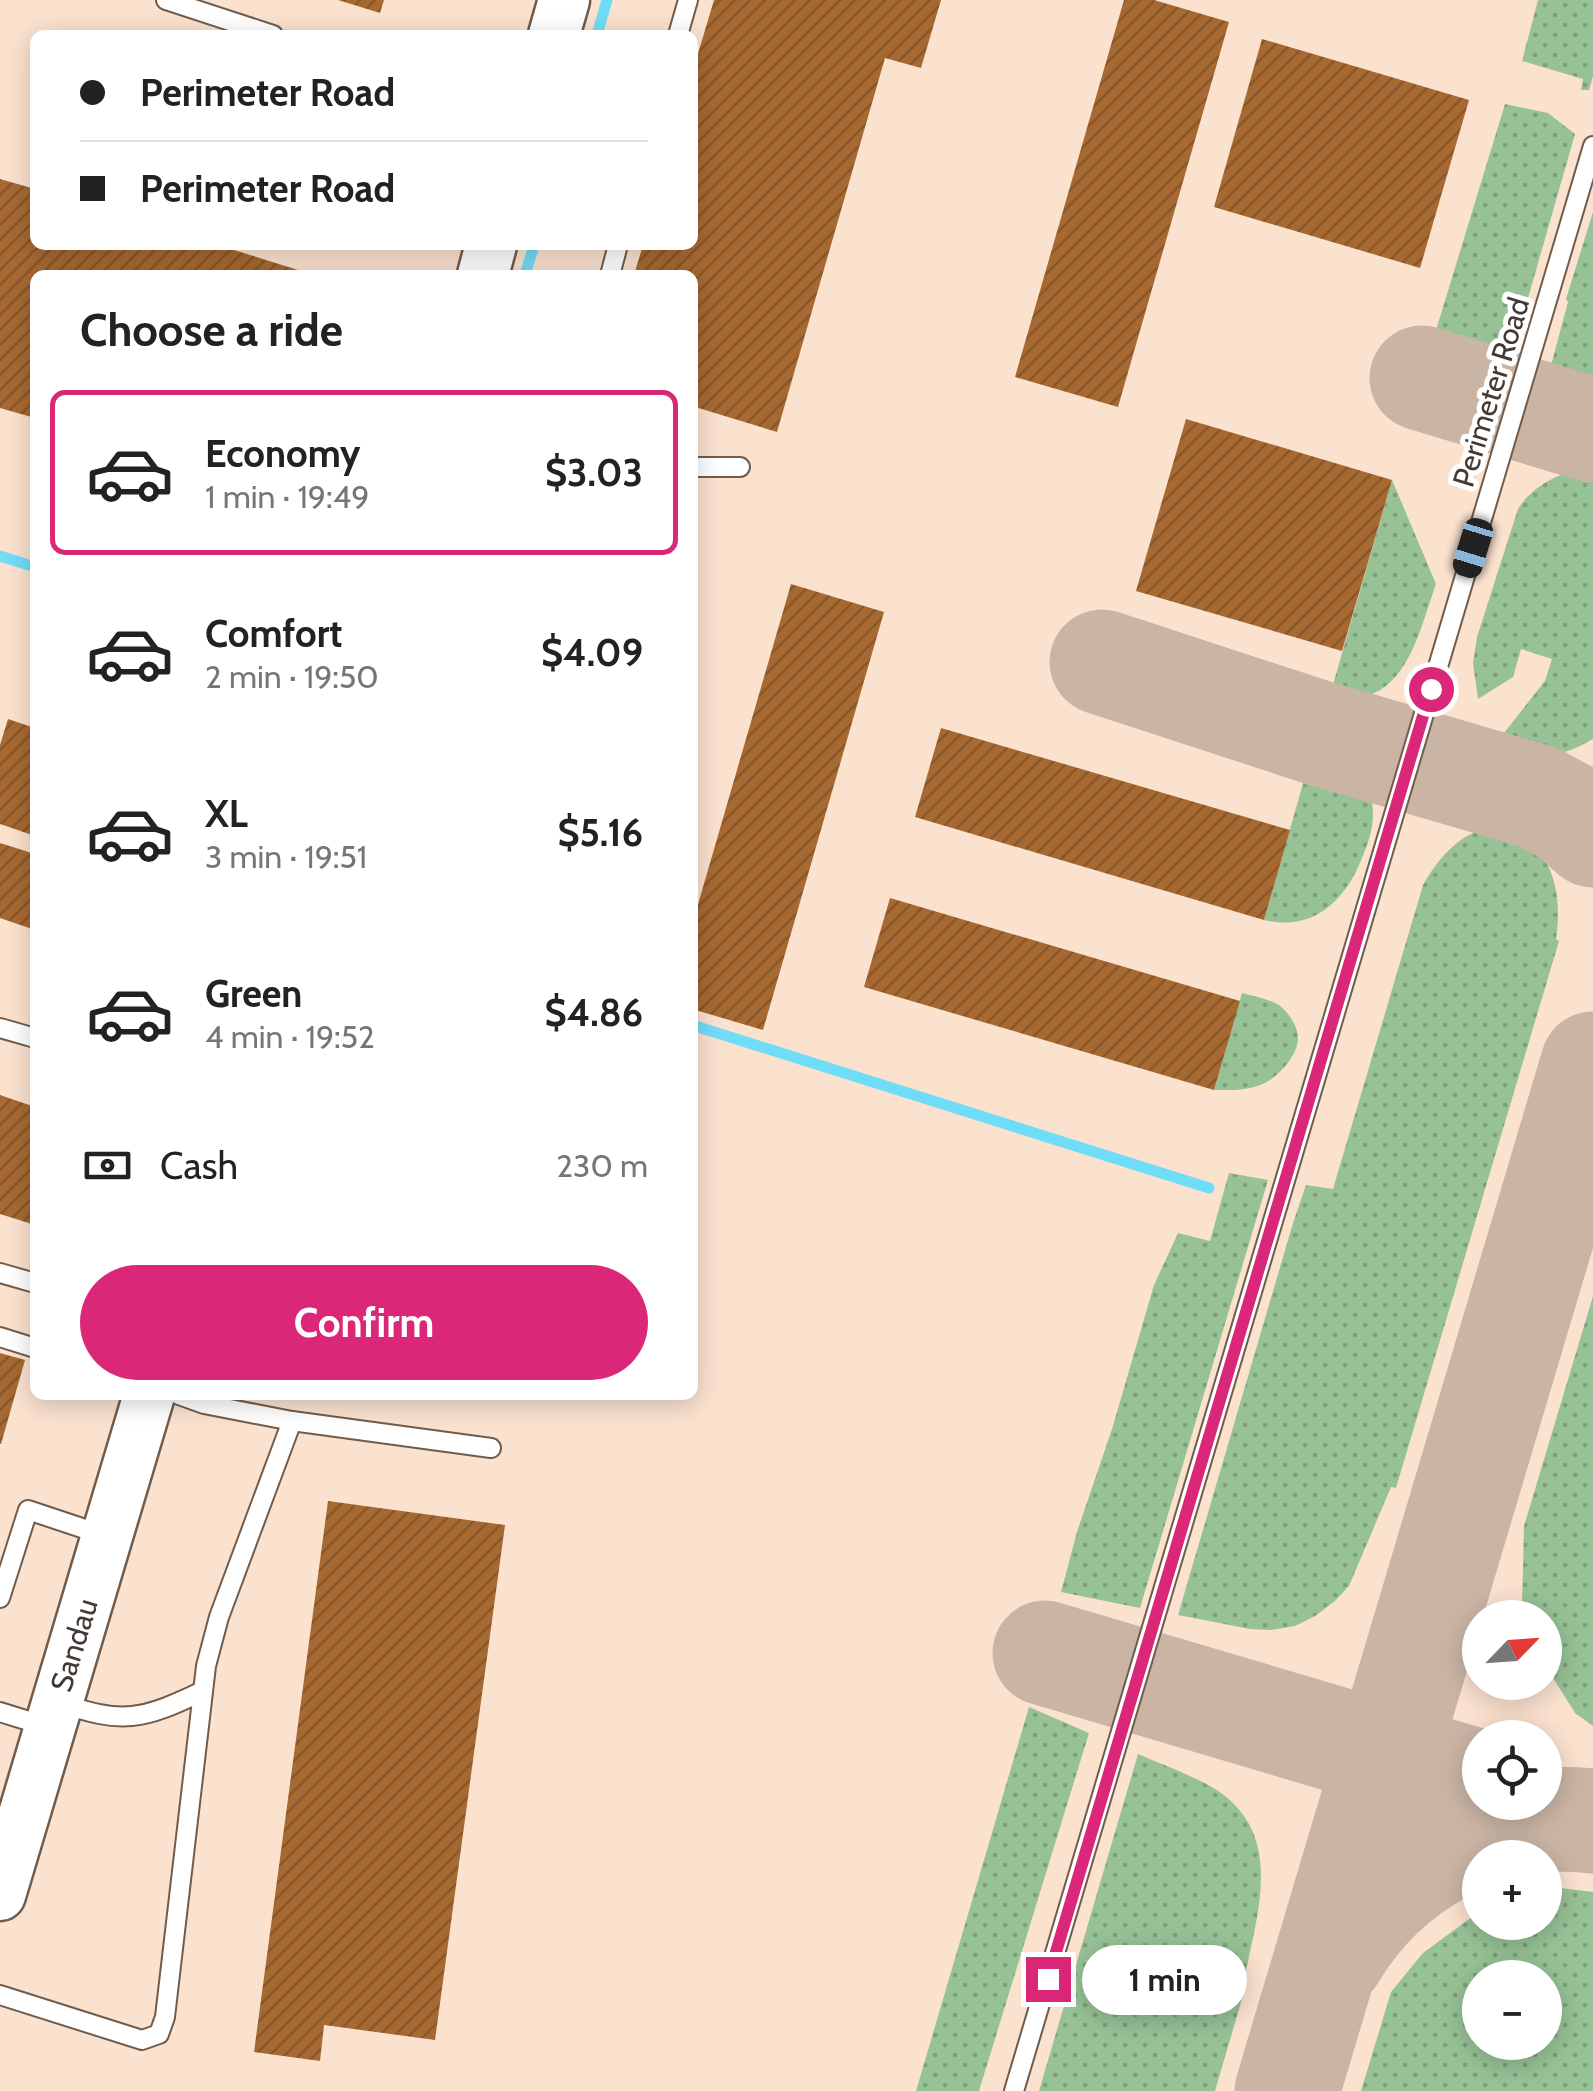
<!DOCTYPE html>
<meta charset="utf-8">
<style>
:root{--surface:#fff;--page:#f2f2f2;--text:#222;--muted:#767676;--line:#e0e0e0;--accent:#db2777}
body{margin:0;font-family:Cabin,sans-serif;background:var(--page);color:var(--text);height:100vh;display:flex;flex-direction:column;font-size:38px;white-space:nowrap}
*{box-sizing:border-box;margin:0}
p{font-size:32px;color:var(--muted)}
.icon{flex:none;width:55px;height:55px;fill:none;stroke:currentColor;stroke-width:2;stroke-linecap:round;stroke-linejoin:round}
.map{position:relative;flex:1;overflow:hidden}
.sheet{position:absolute;left:30px;top:270px;width:668px;height:1130px;display:flex;flex-direction:column;background:var(--surface);border-radius:15px;box-shadow:0 5px 25px #0003}
.sheet>*{flex:none}
.guide{position:absolute;left:30px;top:30px;width:668px;height:220px;border-radius:15px;box-shadow:0 5px 25px #0003;display:grid;align-content:center;height:220px;padding:0 50px;background:var(--surface)}
.needle{width:65px;rotate:65deg}
.tools{position:absolute;left:1462px;top:1600px;display:grid;gap:20px}
.tools a{display:grid;place-items:center;width:100px;height:100px;border-radius:50%;background:var(--surface);box-shadow:0 5px 25px #0003;font-size:50px}
.end{position:absolute;width:45px;height:45px;margin:-22px;border:12px solid #db2777;background:#fff;box-shadow:0 0 0 5px #fff}
.from{border-radius:50%}
.bubble{position:absolute;height:70px;border-radius:35px;background:var(--surface);box-shadow:0 5px 25px #0003;font-size:32px;font-weight:700;line-height:70px;text-align:center}
.car{position:absolute;width:30px;height:60px;margin:-30px -15px;border-radius:12px;box-shadow:0 0 8px 2px #0007;background:linear-gradient(#222 24%,#8ab4d8 0 40%,#222 0 76%,#8ab4d8 0 86%,#222 0)}
.guide b{display:flex;align-items:center;gap:35px;height:95px;font-size:38px}
.guide b+b{border-top:2px solid var(--line)}
.guide i{width:25px;height:25px;background:var(--text)}
ul{padding:0;list-style:none}
li{display:flex;align-items:center;gap:30px;height:165px;margin:0 20px 15px;padding:0 30px;border:5px solid transparent;border-radius:15px}
li div{flex:1}
li b{display:block;font-size:38px}
li em{font-style:normal;font-weight:700}
li.selected{border-color:var(--accent)}
li>.icon{width:90px;height:90px;stroke-width:1.5}
h2{padding:0 50px;font-size:45px;line-height:120px}
.pay{display:flex;align-items:center;gap:25px;height:110px;padding:0 50px;font-size:38px}
.pay p{margin-inline-start:auto}
.cta{display:flex;gap:20px;margin-top:auto;padding:20px 50px}
.cta a{flex:1;height:115px;border-radius:60px;background:var(--accent);color:#fff;font-size:40px;font-weight:700;line-height:115px;text-align:center}
.map>svg:first-child{display:block}
.grass{fill:url(#grass-dots);fill-rule:evenodd}
.lines{fill:none;stroke-linecap:round;stroke-linejoin:round}
.stream{stroke:#70ddf8;stroke-width:11}
.taxiway{stroke:#cab5a5;stroke-width:105}
.building{fill:url(#building-hatch)}
.lane-casing{stroke:#715c4b;stroke-width:22}
.secondary-casing{stroke:#715c4b;stroke-width:55}
.lane{stroke:#fff;stroke-width:18}
.secondary{stroke:#fff;stroke-width:50}
.route{stroke:#db2777;stroke-width:12}
.labels{text-anchor:middle;dominant-baseline:central;stroke-width:10;stroke-linejoin:round;paint-order:stroke}
.street-label{font-size:30px;fill:#443a33;stroke:#fff}
</style>
<div class="map">
<svg width="1593" height="2091" viewBox="0 0 1593 2091">
<defs>
<pattern id="grass-dots" width="8" height="8" patternUnits="userSpaceOnUse" patternTransform="scale(2.5)"><rect width="8" height="8" fill="#97c296"/><path d="M2 2h.1M6 6h.1" fill="none" stroke="#7d9f7b" stroke-width="1.8" stroke-linecap="round"/></pattern>
<pattern id="building-hatch" width="6" height="6" patternUnits="userSpaceOnUse" patternTransform="scale(2.5)"><rect width="6" height="6" fill="#a76932"/><path d="M-1 1l2-2M0 6l6-6M5 7l2-2" fill="none" stroke="#8a572b"/></pattern>
</defs>
<rect width="100%" height="100%" fill="#fbe2cf"/>
<g class="grass">
<path d="M1538 0H1593V76L1589 90H1581L1583 79 1522 61Z"/>
<path d="M1505 104 1548 113 1575 134 1510 361C1481 361 1459 353 1433 340Z"/>
<path d="M1593 212V396L1547 380 1568 302 1566 299Z"/>
<path d="M1585 466 1593 468V739C1556 760 1536 761 1500 738L1545 681 1552 659 1521 649 1513 677 1478 699 1473 663 1477 637 1518 509C1534 484 1558 475 1585 466Z"/>
<path d="M1392 480 1436 584C1421 625 1408 695 1354 698 1347 699 1338 696 1330 695Z"/>
<path d="M1308 766 1349 782 1371 797C1376 820 1371 836 1362 858 1345 901 1313 932 1264 920Z"/>
<path d="M1485 829C1495 829 1506 829 1516 834 1556 853 1562 900 1556 939L1559 941 1396 1488 1391 1487 1349 1586 1335 1601 1315 1616 1295 1626 1271 1630 1250 1629 1178 1615 1293 1223 1306 1185 1333 1189 1423 885C1437 861 1456 836 1485 829Z"/>
<path d="M1242 993C1253 996 1269 999 1279 1005 1288 1012 1298 1026 1298 1038 1298 1056 1276 1080 1260 1085 1245 1091 1229 1090 1214 1090Z"/>
<path d="M1229 1173 1268 1180 1140 1608 1061 1592 1077 1532 1112 1429 1154 1285 1178 1233 1210 1241Z"/>
<path d="M1593 1296V1726L1575 1713 1545 1665V1618L1527 1617 1522 1606 1524 1526Z"/>
<path d="M1029 1707 1089 1733 979 2091H916Z"/>
<path d="M1138 1754C1163 1765 1192 1775 1215 1789 1286 1834 1257 1914 1244 1980L1247 1982 1215 2091H1039Z"/>
<path d="M1561 1888 1593 1892V2091H1361L1391 1992 1423 1953 1480 1911V1922H1545V1893ZM1480 1978H1545V2042H1480Z"/>
</g>
<g class="lines">
<g class="stream">
<path d="M597 35 607 0"/>
<path d="M525 275 534 245"/>
<path d="M0 556 35 567"/>
<path d="M692 1025 1209 1188"/>
</g>
<g class="taxiway">
<path d="M1422 378 1593 430"/>
<path d="M1102 662 1319 733 1538 797 1569 814 1593 835"/>
<path d="M1045 1653 1480 1782"/>
<path d="M1333 1956C1387 1866 1487 1809 1593 1821"/>
<path d="M1287 2091 1593 1064"/>
</g>
</g>
<g class="building">
<path d="M338 0H384L380 13Z"/>
<path d="M714 0H941L921 68 885 58 777 432 692 406V275H634L643 245H692V74Z"/>
<path d="M1124 0H1154L1229 22 1118 407 1015 377Z"/>
<path d="M1262 39 1469 100 1420 268 1214 207Z"/>
<path d="M0 179 35 189V245H218L314 275H35V418L0 408Z"/>
<path d="M1186 419 1392 480 1342 651 1136 591Z"/>
<path d="M791 584 884 612 763 1030 692 1009V925Z"/>
<path d="M8 719 35 728V836L0 824V745Z"/>
<path d="M941 728 1290 830 1264 920 915 817Z"/>
<path d="M0 843 35 854V930L0 918Z"/>
<path d="M890 898 1240 1001 1214 1090 864 987Z"/>
<path d="M0 1095 35 1107V1225L0 1214Z"/>
<path d="M0 1353 25 1360 1 1444H0Z"/>
<path d="M328 1501 505 1525 435 2040 324 2025 320 2061 254 2052Z"/>
</g>
<g class="lines">
<g class="lane-casing">
<g id="lane">
<path d="M166 0 273 35"/>
<path d="M678 35 688 0"/>
<path d="M610 275 618 245"/>
<path d="M692 467H740"/>
<path d="M0 1028 35 1038"/>
<path d="M0 1273 35 1283"/>
<path d="M0 1337 35 1348"/>
<path d="M292 1421 491 1448"/>
<path d="M0 1598 28 1510 106 1536"/>
<path d="M58 1702C123 1725 142 1720 203 1691"/>
<path d="M0 1712 45 1726"/>
<path d="M0 1995 142 2040 159 2034 165 2017 206 1666 219 1617 292 1421 204 1404 179 1395"/>
<path d="M1014 2091 1593 146"/>
</g>
</g>
<g class="secondary-casing">
<g id="secondary">
<path d="M554 35 564 0"/>
<path d="M483 275 491 245"/>
<path d="M0 1895 149 1395"/>
</g>
</g>
<use href="#lane" class="lane"/>
<use href="#secondary" class="secondary"/>
</g>
<g class="lines">
<path class="route" d="M1048 1979 1431 689"/>
</g>
<g class="labels">
<g class="street-label">
<text transform="translate(1491 392) rotate(-73)">Perimeter Road</text>
<text transform="translate(74 1645) rotate(-73)">Sandau</text>
</g>
</g>
</svg>
<div class="tools">
<a><svg class="needle" viewBox="-14 -14 28 28"><path d="M0-13l5 13h-10z" fill="#e53935"/><path d="M0 13l5-13h-10z" fill="#767676"/></svg></a>
<a><svg class="icon" aria-label="locate" viewBox="0 0 24 24"><circle cx="12" cy="12" r="6"/><path d="M12 2v4M12 18v4M2 12h4M18 12h4"/></svg></a>
<a>+</a>
<a>−</a>
</div>
<i class="end from" style="left:1431px;top:689px"></i>
<i class="end" style="left:1048px;top:1979px"></i>
<div class="bubble" style="left:1082px;top:1945px;width:165px">1 min</div>
<i class="car" style="left:1473px;top:548px;rotate:197deg"></i>
<div class="guide">
<b><i class="from"></i>Perimeter Road</b>
<b><i></i>Perimeter Road</b>
</div>
<section class="sheet">
<h2>Choose a ride</h2>
<ul>
<li class="selected"><svg class="icon" aria-label="car" viewBox="0 0 24 24"><path d="M5 17H2v-5l4-1 3-4h7l3 4 3 1v5h-3M9 17h6M6 11h13"/><circle cx="7" cy="17" r="2"/><circle cx="17" cy="17" r="2"/></svg><div><b>Economy</b><p>1 min · 19:49</p></div><em>$3.03</em></li>
<li><svg class="icon" aria-label="car" viewBox="0 0 24 24"><path d="M5 17H2v-5l4-1 3-4h7l3 4 3 1v5h-3M9 17h6M6 11h13"/><circle cx="7" cy="17" r="2"/><circle cx="17" cy="17" r="2"/></svg><div><b>Comfort</b><p>2 min · 19:50</p></div><em>$4.09</em></li>
<li><svg class="icon" aria-label="car" viewBox="0 0 24 24"><path d="M5 17H2v-5l4-1 3-4h7l3 4 3 1v5h-3M9 17h6M6 11h13"/><circle cx="7" cy="17" r="2"/><circle cx="17" cy="17" r="2"/></svg><div><b>XL</b><p>3 min · 19:51</p></div><em>$5.16</em></li>
<li><svg class="icon" aria-label="car" viewBox="0 0 24 24"><path d="M5 17H2v-5l4-1 3-4h7l3 4 3 1v5h-3M9 17h6M6 11h13"/><circle cx="7" cy="17" r="2"/><circle cx="17" cy="17" r="2"/></svg><div><b>Green</b><p>4 min · 19:52</p></div><em>$4.86</em></li>
</ul>
<div class="pay"><svg class="icon" aria-label="cash" viewBox="0 0 24 24"><path d="M3 7h18v10H3z"/><circle cx="12" cy="12" r="2"/></svg>Cash<p>230 m</p></div>
<div class="cta"><a>Confirm</a></div>
</section>
</div>
